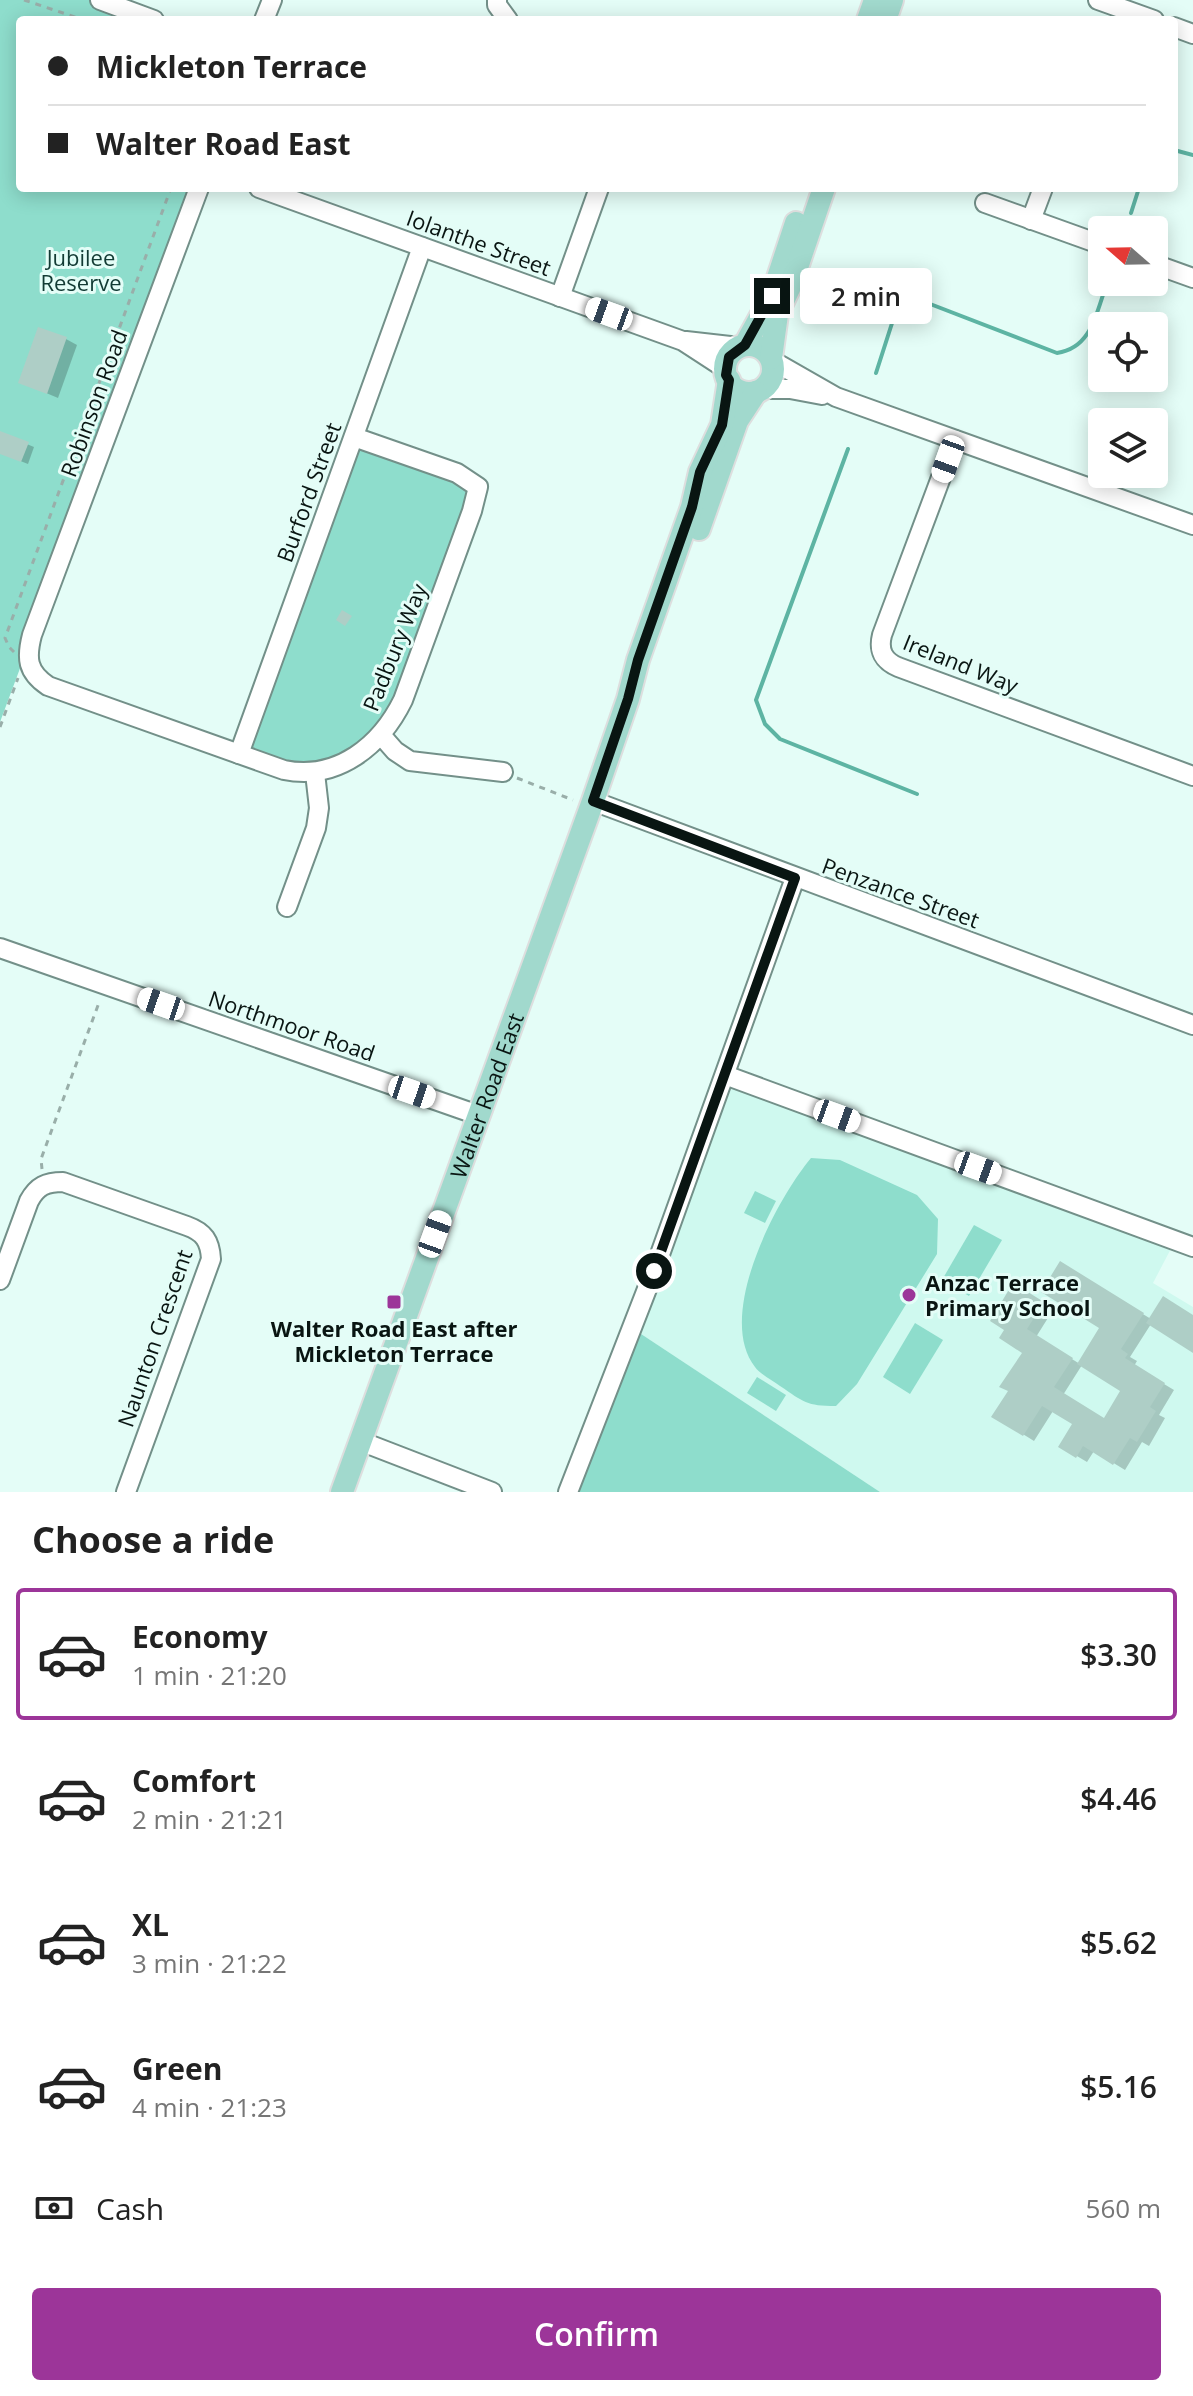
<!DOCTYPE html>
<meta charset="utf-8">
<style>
:root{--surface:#fff;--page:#f6f6f6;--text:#222;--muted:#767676;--line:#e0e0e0;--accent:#9c3599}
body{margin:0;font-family:"Open Sans",sans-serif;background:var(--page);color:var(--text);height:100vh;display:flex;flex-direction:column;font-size:30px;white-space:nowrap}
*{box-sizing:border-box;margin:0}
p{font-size:26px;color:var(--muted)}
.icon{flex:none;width:44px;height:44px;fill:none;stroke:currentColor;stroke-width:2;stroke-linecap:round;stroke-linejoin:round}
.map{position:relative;height:1492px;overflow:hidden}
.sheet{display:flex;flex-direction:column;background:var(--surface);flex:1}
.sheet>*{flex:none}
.hud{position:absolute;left:16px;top:16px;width:1162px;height:176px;border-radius:8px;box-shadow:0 4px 20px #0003;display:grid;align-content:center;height:176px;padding:0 32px;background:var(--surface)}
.needle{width:52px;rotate:290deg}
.controls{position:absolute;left:1088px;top:216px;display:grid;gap:16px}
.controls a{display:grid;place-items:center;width:80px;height:80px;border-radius:8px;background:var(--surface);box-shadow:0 4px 20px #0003;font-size:40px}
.end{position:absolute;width:36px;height:36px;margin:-18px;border:10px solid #091512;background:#fff;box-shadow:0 0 0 4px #fff}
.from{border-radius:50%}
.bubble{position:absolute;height:56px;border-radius:8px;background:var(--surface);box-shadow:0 4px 20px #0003;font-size:26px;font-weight:600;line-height:56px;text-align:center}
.car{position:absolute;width:24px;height:48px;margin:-24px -12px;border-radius:10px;box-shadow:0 0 6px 2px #0007;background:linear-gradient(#fff 24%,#345 0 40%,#fff 0 76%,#345 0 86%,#fff 0)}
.hud b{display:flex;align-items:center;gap:28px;height:76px;font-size:30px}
.hud b+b{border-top:2px solid var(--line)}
.hud i{width:20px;height:20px;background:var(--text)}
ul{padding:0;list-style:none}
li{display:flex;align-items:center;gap:24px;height:132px;margin:0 16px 12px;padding:0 16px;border:4px solid transparent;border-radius:8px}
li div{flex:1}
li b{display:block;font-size:30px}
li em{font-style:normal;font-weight:600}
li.current{border-color:var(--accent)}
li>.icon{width:72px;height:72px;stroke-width:1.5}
h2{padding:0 32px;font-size:36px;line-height:96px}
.pay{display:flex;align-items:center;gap:20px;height:88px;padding:0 32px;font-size:30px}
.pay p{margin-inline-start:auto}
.cta{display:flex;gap:16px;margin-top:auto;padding:16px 32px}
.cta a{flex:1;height:92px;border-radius:8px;background:var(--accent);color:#fff;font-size:32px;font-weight:600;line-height:92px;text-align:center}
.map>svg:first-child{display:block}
.built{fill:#cff9ef}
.green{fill:#8eddcc}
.shadow{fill:#0003;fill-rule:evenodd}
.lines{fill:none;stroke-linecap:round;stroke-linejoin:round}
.stream{stroke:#5db4a3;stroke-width:4}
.building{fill:#aecec6}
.minor-casing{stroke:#739089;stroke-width:22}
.major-casing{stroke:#dddede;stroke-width:26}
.path{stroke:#99aea9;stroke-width:3;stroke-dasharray:6 6;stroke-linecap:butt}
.minor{stroke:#fff;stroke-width:18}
.major{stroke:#a1d9cd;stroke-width:22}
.route{stroke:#091512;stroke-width:10}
.poi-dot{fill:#9c3599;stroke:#e4fdf7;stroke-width:3}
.labels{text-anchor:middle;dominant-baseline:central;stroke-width:6;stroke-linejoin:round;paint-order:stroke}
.street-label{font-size:22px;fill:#091512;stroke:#e4fdf7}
.park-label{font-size:22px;fill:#123b34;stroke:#e4fdf7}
.poi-label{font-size:22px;font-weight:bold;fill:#091512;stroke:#e4fdf7;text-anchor:start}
</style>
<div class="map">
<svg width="1193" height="1492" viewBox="0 0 1193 1492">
<rect width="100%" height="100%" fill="#e4fdf7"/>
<path class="built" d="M725 1075 1175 1241 1153 1283 1193 1307V1492H880L632 1328Z"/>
<g class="green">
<path d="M0 0H100L154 20H20V188H199L0 722Z"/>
<path d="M354 437 478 487 391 724 315 773 239 754Z"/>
<path d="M811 1158 840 1160 917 1195 938 1219 937 1254 857 1384 836 1406C806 1406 804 1402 780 1386 772 1380 760 1374 755 1367 715 1316 776 1200 811 1158Z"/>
<path d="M755 1191 776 1201 765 1223 744 1213Z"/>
<path d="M974 1225 1002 1240 969 1296 942 1280Z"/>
<path d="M915 1323 943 1340 910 1394 883 1377Z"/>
<path d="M632 1328 880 1492H568Z"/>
<path d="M757 1377 786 1395 776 1411 747 1393Z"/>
</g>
<g class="shadow">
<path d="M66 339 77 345 58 398 20 382Z"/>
<path d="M0 433 34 447 28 464 0 453Z"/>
<path d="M1061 1264 1151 1319 1193 1317V1350L1151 1324 1130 1357 1137 1361 1134 1366 1174 1390 1159 1415 1165 1418 1149 1446 1142 1442 1125 1470 1094 1451 1087 1462 1060 1446 1075 1424 1053 1411 1034 1441 994 1416 1010 1391 1024 1352 1007 1329 1014 1286 1053 1310 1036 1337 1080 1364 1102 1328ZM1082 1365 1123 1390 1104 1420 1063 1395Z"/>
</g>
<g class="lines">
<g class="stream">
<path d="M1174 150 1193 155"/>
<path d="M1131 213 1139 188"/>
<path d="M876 373 894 317 905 305 925 302 1057 353C1092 348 1096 313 1107 283"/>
<path d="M848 449 756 700 765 724 780 739 917 794"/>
</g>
</g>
<g class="building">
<path d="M38 327 67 337 47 394 18 383Z"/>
<path d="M0 431 29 442 21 462 0 454Z"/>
<path d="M342 610 352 616 345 626 336 620Z"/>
<path d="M1060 1261 1144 1313 1121 1349 1128 1354 1125 1358 1165 1383 1150 1407 1156 1411 1137 1442 1130 1438 1113 1465 1083 1446 1076 1458 1058 1447 1072 1424 1042 1406 1023 1436 991 1417 1008 1391 999 1387 1022 1353 999 1338 1004 1330 990 1321 1013 1283 1044 1302 1027 1329 1073 1358 1054 1387 1104 1418 1120 1391 1077 1364 1099 1328 1041 1292Z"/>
<path d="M1163 1296 1193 1315V1353L1146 1323Z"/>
</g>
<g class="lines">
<g class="minor-casing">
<g id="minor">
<path d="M100 0 154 20"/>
<path d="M497 0V5L508 20"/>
<path d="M1098 0 1154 20"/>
<path d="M264 20 272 0"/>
<path d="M1174 27 1193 34"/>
<path d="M199 188 32 635C26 658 27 672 48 686L284 770C338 781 381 745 403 700L472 511 478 487 457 473 354 437"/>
<path d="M259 188 683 341 726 369"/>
<path d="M985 203 1102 245"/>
<path d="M1031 220 1043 188"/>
<path d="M1154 264 1193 278"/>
<path d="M560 297 599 188"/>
<path d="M686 341 739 347"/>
<path d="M773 361 836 397 1193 525"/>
<path d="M762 389H790L822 395"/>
<path d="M955 440 882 635C878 651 884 661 898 667L1193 776"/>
<path d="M381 735 395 751 410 761 503 772"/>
<path d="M239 754 422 247"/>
<path d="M593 801 1193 1025"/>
<path d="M287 907 316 828 319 808 315 773"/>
<path d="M0 948 478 1115"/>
<path d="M725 1075 1193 1247"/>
<path d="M0 1280 29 1201C37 1186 46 1182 63 1182L187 1226C204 1232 210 1241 211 1259L126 1492"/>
<path d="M360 1441 492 1492"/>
<path d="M568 1492 654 1271 795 878"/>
</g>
</g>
<g class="major-casing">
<g id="major">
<path d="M868 20 875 0"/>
<path d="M885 20 892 0"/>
<path d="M745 345 772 296 796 223"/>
<circle cx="749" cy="369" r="24"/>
<path d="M771 358 777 314 792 282 824 188"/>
<path d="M699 529 737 421 756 392"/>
<path id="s1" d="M342 1492 593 801 628 699 638 660 692 507 700 472 722 425 729 380"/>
</g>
</g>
<g class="path">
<path d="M24 0 84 20"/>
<path d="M14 652 9 647 5 638 171 188"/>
<path d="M0 727 18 678"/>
<path d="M517 778 573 800"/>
<path d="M42 1169 41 1159 100 1000"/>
</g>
<use href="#minor" class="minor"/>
<use href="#major" class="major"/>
</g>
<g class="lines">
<path class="route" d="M654 1271 795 878 593 801 628 699 638 660 692 507 700 472 722 425 729 380 726 375 729 357 745 345 772 296"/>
</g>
<g class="poi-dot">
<circle cx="909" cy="1295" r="8"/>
<rect x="386" y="1294" width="16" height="16" rx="4"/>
</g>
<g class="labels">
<g class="street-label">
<text transform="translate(479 242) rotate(20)">Iolanthe Street</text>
<text transform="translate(93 403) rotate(-70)">Robinson Road</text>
<text transform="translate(308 492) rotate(-70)">Burford Street</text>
<text transform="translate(394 647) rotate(-68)">Padbury Way</text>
<text transform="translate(961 663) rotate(22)">Ireland Way</text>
<text transform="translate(901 892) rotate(20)">Penzance Street</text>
<text transform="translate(292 1025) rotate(19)">Northmoor Road</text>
<text stroke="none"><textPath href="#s1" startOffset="422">Walter Road East</textPath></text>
<text transform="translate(154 1338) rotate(-71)">Naunton Crescent</text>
</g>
<g class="park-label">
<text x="81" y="257">Jubilee<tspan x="81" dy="25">Reserve</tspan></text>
</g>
<g class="poi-label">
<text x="925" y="1282">Anzac Terrace<tspan x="925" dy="25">Primary School</tspan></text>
<text x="394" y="1328" text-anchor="middle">Walter Road East after<tspan x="394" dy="25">Mickleton Terrace</tspan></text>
</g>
</g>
</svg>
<div class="controls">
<a><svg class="needle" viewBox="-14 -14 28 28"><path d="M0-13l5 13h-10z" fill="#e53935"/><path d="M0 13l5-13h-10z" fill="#767676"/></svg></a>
<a><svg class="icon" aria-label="locate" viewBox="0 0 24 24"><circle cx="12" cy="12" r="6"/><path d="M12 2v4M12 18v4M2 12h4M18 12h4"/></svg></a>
<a><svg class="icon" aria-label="layers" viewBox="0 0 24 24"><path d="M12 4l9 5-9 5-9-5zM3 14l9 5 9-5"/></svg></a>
</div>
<i class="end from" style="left:654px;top:1271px"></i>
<i class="end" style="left:772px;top:296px"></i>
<div class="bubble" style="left:800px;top:268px;width:132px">2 min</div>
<i class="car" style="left:609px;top:314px;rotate:290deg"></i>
<i class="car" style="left:948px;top:459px;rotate:200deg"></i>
<i class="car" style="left:161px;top:1004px;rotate:289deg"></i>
<i class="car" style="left:412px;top:1092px;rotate:109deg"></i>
<i class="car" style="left:837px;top:1116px;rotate:110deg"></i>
<i class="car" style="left:978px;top:1168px;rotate:110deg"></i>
<i class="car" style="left:435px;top:1234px;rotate:20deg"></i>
<div class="hud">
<b><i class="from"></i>Mickleton Terrace</b>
<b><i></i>Walter Road East</b>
</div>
</div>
<section class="sheet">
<h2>Choose a ride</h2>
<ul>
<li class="current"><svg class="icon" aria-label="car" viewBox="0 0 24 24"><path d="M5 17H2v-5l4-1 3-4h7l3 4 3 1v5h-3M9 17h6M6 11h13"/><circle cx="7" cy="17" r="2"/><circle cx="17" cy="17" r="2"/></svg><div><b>Economy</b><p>1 min · 21:20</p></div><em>$3.30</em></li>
<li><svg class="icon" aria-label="car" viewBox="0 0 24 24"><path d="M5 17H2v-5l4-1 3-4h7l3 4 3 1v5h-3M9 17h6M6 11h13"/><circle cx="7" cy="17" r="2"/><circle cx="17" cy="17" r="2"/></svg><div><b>Comfort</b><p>2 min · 21:21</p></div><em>$4.46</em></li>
<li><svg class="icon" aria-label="car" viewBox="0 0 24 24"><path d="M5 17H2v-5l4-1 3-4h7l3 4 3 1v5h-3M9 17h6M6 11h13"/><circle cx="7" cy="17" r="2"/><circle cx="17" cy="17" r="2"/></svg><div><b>XL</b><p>3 min · 21:22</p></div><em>$5.62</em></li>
<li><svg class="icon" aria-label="car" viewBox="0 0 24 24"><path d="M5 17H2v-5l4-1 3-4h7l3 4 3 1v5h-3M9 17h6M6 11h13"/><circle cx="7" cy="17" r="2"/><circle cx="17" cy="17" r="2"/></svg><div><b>Green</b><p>4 min · 21:23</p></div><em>$5.16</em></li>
</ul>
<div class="pay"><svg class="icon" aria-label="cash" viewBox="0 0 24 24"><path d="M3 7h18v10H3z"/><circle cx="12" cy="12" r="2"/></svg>Cash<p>560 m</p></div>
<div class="cta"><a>Confirm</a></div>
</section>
